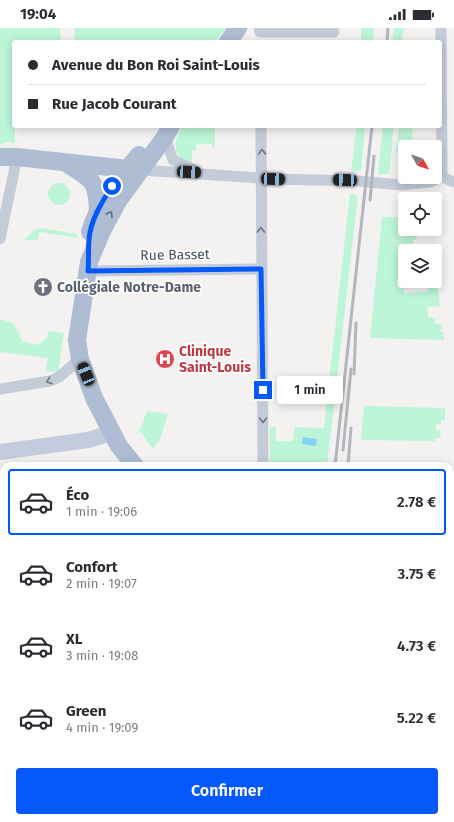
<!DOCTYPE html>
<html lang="fr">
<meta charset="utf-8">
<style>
:root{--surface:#fff;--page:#f7f7f7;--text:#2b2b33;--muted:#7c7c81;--line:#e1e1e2;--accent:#0559fb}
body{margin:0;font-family:"Fira Sans",sans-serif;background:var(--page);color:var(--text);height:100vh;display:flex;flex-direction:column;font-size:15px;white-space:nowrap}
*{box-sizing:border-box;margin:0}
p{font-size:13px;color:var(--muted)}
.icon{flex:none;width:22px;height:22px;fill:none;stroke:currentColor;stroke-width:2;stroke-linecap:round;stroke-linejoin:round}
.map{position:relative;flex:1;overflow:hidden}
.panel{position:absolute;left:0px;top:434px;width:454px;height:360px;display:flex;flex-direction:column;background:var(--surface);border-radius:12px 12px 0 0;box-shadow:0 2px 10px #0003}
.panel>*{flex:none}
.guide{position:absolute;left:12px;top:12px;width:430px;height:88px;border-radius:4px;box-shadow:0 2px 10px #0003;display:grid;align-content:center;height:88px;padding:0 16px;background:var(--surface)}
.needle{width:26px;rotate:130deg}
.buttons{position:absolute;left:398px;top:112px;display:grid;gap:8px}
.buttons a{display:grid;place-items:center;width:44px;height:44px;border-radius:4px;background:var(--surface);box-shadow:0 2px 10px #0003;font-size:20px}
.end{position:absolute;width:18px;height:18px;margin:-9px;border:5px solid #0559fb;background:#fff;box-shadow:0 0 0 2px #fff}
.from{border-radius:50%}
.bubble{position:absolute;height:28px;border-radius:4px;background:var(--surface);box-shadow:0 2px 10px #0003;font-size:13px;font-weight:600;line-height:28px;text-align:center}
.car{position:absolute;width:12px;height:24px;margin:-12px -6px;border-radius:5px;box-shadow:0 0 3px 1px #0007;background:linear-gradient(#222 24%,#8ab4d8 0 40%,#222 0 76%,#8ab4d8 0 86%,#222 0)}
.guide b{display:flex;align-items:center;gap:14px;height:38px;font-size:15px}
.guide b+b{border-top:1px solid var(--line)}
.guide i{width:10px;height:10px;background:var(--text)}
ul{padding:7px 0 0;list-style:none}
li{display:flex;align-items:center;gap:12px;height:66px;margin:0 8px 6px;padding:0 8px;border:2px solid transparent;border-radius:4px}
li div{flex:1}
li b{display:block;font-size:15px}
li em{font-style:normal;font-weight:600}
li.selected{border-color:var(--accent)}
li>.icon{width:36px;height:36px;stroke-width:1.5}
.button{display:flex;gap:8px;margin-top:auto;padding:8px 16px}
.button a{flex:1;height:46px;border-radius:4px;background:var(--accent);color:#fff;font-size:16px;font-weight:600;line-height:46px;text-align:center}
.status{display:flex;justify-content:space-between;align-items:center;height:28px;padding:0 20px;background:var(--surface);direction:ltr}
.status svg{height:11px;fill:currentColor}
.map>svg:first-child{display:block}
.green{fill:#bcf5d7}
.water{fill:#85d4f6}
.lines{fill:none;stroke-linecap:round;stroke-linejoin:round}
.street{stroke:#c4ccd7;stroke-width:11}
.secondary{stroke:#c2ccdc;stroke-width:16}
.primary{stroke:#aebdd3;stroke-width:18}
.rail{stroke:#b3b6bc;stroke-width:3}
.oneway{stroke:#6c7784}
.oneway2{stroke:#616d7e}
.route{stroke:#0559fb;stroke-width:5}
.labels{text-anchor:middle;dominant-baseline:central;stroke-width:3.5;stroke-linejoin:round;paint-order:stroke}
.street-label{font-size:14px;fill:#475261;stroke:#fff}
.worship-label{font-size:14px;font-weight:bold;fill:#5b616d;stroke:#fff;text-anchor:start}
.health-label{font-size:14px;font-weight:bold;fill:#be3a42;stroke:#fff;text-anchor:start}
</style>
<div class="status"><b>19:04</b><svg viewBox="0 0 49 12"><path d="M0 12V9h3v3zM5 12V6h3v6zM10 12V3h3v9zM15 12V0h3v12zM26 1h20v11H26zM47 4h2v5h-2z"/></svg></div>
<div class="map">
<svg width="454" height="794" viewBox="0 0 454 794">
<rect width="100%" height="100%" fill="#f4f1f1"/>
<g class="green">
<path d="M0 0H60L61 14H14L15 115 10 114 0 116Z"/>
<path d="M74 0H226L215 14H75L74 7H76Z"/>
<path d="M361 0H374L373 14H361Z"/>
<path d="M394 0H404L402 14H392Z"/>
<path d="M182 98H215V119H212V116H196V122L192 123V135L182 131C172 120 176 110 182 98Z"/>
<path d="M357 98H365L361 143H351Z"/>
<path d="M383 98H394L389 146H378Z"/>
<path d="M399 98H413L412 119H405V125L396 124Z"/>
<circle cx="59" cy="166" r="11"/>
<path d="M350 166 358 167 327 438H270V399H276V413H293L295 399 324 400Z"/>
<path d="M382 189H405V201H432L424 202 425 205 416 206 417 212 413 211V216L424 218 426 215 427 218H433L434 223H405L404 265 428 263 427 255 435 253V235L440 278 427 279 428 289 435 290V296L442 297V301H439V303L443 304 444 312 370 310Z"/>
<path d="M41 200 77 206 79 210 40 204 38 212H24L35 202Z"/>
<path d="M0 291 13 295 23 314 38 317 47 310 48 303 64 305 58 344 46 343 48 330 0 324Z"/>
<path d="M364 378 445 380V392H441V396H436V402H441L440 410H436L435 413 361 412Z"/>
<path d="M147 383 168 386 160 411 153 421 141 404 139 405Z"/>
<path d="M4 646V686H0V647Z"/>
<path d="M454 737V762L451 794H444L445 790H450V757Z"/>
<path d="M0 790H37L38 794H0Z"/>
</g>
<path class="water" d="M303 409 317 411 316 418 302 416Z"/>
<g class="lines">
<g class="street">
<path d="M259 0 260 4H334"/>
<path d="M441 0 442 149"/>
<path d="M261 98 263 438"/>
<path d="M168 106 167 115 173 132 192 141"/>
<path d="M141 142 273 151 358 153 401 157 429 154 442 149"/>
<path d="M442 149 454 154"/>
<path d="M0 211 17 129"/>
<path d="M88 243 261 241"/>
<path d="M0 361 50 353 59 349 80 331"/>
<path d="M0 520 4 531"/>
<path d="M0 540 4 539"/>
<path d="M450 604 454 606"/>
<path d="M450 623 454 620"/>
<path d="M451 663 454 645"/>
<path d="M0 765H4"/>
<path d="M68 790 69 794"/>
</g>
<g class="secondary">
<path d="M0 424 88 412 111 405"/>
<path d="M146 794V790"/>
</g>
<g class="primary">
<path d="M228 14 238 0"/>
<path d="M0 129H17L137 142"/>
<path d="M69 137C93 152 97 153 98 183"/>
<path d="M90 204C99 173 119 151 139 127"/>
<path d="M135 438 119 418 94 370 80 331 77 312 89 234 102 203 118 173 165 109 171 98"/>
<path d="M450 660 454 671"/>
<path d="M450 731 454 727"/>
<path d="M440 794V790"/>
</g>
<g class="rail">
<path d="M387 14 388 0"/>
<path d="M370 172 374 128"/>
<path d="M354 346 356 295"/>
<path d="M343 422 351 341"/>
<path d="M335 438 372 98"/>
<path d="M348 438 351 400"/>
<path d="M282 794 283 790"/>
<path d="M297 794 298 790"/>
<path d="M313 794V790"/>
<path d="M329 794V790"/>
<path d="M355 794V790"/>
<path d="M363 794V790"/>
</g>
</g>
<defs><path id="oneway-chevron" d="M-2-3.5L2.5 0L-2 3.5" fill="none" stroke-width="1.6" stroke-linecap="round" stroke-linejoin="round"/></defs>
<g class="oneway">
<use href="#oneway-chevron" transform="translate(262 124) rotate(-92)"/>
<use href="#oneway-chevron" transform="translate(261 202) rotate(-91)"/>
<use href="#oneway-chevron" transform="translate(49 353) rotate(161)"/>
<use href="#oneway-chevron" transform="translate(263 392) rotate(90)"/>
</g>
<use class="oneway2" href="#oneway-chevron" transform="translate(110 186) rotate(-60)"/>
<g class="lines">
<path class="route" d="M112 158C102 174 90 193 89 212 88 222 89 233 88 243L261 241 263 362"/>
</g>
<defs>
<g id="church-disc" transform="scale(1)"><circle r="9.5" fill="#6b7280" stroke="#fff"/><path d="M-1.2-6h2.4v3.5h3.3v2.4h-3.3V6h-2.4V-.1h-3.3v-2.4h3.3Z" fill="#fff"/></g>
<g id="hospital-disc" transform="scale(1)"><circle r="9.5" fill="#e0444e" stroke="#fff"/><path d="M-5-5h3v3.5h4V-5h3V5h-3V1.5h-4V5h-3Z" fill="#fff"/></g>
</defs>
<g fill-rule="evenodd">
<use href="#church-disc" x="43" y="259"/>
<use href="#hospital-disc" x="165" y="331"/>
</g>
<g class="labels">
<g class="street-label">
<text transform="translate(175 227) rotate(-1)">Rue Basset</text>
</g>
<g class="worship-label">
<text x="57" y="259">Collégiale Notre-Dame</text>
</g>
<g class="health-label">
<text x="179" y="323">Clinique<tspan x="179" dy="16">Saint-Louis</tspan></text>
</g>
</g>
</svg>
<div class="buttons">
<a><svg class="needle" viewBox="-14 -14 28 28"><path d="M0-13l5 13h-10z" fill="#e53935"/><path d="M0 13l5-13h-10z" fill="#7c7c81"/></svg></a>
<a><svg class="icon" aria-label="locate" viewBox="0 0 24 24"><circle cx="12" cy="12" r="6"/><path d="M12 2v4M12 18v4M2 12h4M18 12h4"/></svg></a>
<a><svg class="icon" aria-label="layers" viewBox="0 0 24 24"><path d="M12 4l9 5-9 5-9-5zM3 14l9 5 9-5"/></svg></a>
</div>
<i class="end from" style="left:112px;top:158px"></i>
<i class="end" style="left:263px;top:362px"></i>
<div class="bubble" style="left:277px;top:348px;width:66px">1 min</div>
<i class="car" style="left:189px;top:144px;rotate:93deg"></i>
<i class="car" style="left:273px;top:151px;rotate:92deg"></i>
<i class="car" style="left:345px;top:152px;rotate:272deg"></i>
<i class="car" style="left:86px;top:346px;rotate:338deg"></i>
<div class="guide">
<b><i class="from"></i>Avenue du Bon Roi Saint-Louis</b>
<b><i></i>Rue Jacob Courant</b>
</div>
<section class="panel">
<ul>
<li class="selected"><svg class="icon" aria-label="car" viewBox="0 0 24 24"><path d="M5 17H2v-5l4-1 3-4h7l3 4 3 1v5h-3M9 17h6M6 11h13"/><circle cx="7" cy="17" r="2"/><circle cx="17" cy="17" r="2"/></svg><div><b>Éco</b><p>1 min · 19:06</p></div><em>2.78 €</em></li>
<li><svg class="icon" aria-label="car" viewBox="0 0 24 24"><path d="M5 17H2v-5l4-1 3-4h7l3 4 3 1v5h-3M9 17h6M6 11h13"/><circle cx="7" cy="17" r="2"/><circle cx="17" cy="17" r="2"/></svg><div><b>Confort</b><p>2 min · 19:07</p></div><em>3.75 €</em></li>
<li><svg class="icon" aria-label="car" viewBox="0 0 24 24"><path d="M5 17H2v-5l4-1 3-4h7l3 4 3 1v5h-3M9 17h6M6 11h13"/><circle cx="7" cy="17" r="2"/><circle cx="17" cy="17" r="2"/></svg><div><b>XL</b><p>3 min · 19:08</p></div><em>4.73 €</em></li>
<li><svg class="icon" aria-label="car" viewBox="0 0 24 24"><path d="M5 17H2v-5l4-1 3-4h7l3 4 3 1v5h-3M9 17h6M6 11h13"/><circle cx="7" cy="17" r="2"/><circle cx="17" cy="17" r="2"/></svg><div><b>Green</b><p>4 min · 19:09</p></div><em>5.22 €</em></li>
</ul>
<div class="button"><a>Confirmer</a></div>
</section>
</div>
